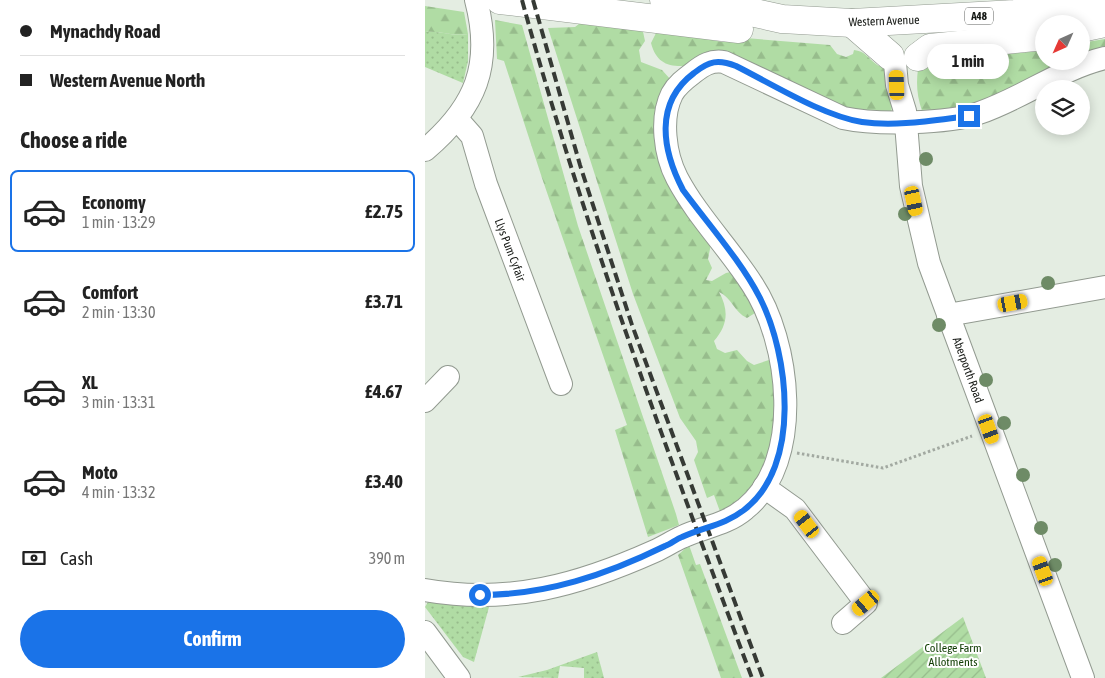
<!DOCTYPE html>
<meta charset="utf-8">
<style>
:root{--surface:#fff;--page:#f2f2f2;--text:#222;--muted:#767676;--line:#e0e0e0;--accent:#1a73e8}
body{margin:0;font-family:"Asap Condensed",sans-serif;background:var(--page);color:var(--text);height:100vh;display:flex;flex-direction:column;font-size:19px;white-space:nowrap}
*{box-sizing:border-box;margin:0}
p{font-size:16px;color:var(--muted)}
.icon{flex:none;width:28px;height:28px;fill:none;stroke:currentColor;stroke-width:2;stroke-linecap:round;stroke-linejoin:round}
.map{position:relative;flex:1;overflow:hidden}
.drawer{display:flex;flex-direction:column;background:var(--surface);width:425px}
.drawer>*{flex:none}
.banner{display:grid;align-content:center;height:110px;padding:0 20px;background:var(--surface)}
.needle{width:32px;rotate:225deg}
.controls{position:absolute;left:610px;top:15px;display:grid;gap:10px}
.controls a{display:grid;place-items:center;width:55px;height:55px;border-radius:50%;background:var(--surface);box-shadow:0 2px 12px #0003;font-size:25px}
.end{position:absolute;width:22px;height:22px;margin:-11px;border:6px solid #1a73e8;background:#fff;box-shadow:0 0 0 2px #fff}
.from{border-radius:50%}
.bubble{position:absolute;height:35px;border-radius:18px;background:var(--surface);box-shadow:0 2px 12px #0003;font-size:16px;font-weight:700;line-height:35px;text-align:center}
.car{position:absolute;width:15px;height:30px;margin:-15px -8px;border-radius:6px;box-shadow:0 0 4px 1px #0007;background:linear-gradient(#f5c518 24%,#345 0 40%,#f5c518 0 76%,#345 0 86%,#f5c518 0)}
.banner b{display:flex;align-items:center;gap:18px;height:48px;font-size:19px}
.banner b+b{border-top:1px solid var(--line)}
.banner i{width:12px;height:12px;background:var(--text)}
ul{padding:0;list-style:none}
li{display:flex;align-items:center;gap:15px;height:82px;margin:0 10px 8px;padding:0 10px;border:2px solid transparent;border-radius:8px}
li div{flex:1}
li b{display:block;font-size:19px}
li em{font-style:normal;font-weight:700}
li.selected{border-color:var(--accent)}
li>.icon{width:45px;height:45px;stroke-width:1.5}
h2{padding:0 20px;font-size:22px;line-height:60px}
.pay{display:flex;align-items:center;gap:12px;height:55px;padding:0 20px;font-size:19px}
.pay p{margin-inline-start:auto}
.action{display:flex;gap:10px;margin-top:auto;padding:10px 20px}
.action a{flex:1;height:58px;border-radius:30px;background:var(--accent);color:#fff;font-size:20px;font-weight:700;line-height:58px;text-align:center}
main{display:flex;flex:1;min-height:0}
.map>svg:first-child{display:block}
.grass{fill:url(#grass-dots)}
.forest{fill:url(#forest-firs)}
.garden{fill:url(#garden-furrows)}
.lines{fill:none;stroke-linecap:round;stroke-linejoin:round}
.minor-casing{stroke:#929a90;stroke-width:24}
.highway-casing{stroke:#929a90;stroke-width:29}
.path{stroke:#a2a9a1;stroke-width:3;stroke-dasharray:2.5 2.5;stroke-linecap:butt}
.minor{stroke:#fff;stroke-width:22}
.highway{stroke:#fff;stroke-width:28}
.rail{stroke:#363a35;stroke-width:4;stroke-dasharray:10 5;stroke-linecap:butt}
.tree{fill:#6e8b66}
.route{stroke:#1a73e8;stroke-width:6}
.labels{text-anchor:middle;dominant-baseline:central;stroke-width:4;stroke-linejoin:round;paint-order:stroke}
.shield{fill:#fff;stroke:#5d5f5c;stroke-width:1}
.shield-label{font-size:11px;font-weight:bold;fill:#171a16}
.street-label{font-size:12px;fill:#171a16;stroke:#fff}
.park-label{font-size:12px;fill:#0e3b00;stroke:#fff}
</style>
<main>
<section class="drawer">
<div class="banner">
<b><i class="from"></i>Mynachdy Road</b>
<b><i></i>Western Avenue North</b>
</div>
<h2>Choose a ride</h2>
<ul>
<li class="selected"><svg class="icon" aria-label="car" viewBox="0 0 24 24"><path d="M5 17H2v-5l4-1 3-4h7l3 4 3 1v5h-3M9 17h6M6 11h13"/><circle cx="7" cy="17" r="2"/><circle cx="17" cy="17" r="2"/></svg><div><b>Economy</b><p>1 min · 13:29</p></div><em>£2.75</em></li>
<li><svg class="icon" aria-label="car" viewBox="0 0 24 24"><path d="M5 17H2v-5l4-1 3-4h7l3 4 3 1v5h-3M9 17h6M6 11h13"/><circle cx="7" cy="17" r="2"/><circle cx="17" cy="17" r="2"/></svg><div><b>Comfort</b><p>2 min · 13:30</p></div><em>£3.71</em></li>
<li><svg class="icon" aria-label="car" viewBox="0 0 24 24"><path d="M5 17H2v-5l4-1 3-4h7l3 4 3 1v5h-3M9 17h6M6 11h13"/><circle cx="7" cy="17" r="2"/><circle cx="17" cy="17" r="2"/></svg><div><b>XL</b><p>3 min · 13:31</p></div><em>£4.67</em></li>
<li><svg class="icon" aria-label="car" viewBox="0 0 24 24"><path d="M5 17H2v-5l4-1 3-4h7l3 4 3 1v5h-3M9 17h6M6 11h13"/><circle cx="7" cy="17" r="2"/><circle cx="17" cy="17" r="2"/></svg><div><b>Moto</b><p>4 min · 13:32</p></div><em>£3.40</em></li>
</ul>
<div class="pay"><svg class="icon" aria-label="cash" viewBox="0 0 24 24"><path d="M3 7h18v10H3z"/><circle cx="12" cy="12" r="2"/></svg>Cash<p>390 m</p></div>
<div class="action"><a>Confirm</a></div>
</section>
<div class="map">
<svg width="680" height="678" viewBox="0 0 680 678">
<defs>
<pattern id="grass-dots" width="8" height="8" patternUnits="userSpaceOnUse" patternTransform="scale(1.25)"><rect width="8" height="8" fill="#b0dca4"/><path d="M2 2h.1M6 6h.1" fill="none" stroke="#97bc8c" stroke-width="1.8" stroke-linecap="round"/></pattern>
<pattern id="forest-firs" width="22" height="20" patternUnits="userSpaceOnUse" patternTransform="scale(1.25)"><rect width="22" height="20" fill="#b0dca4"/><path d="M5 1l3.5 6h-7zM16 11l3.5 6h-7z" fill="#97bc8c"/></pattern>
<pattern id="garden-furrows" width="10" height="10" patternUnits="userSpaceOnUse" patternTransform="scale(1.25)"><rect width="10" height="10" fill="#b0dca4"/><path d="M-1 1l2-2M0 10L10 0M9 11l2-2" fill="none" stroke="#97bc8c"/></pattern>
</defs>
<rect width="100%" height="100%" fill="#e4ede2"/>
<g class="grass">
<path d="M0 32C15 30 29 37 43 34V61L38 83 0 67Z"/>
<path d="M3 602 64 607 49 662 38 657 0 607Z"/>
<path d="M172 652 179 678H159V668L135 666 133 678 93 677 122 670Z"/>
</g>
<g class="forest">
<path d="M0 6 39 12 43 34C29 37 15 30 0 32Z"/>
<path d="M70 20 97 25 153 226 251 514 254 525 223 537 190 430 202 425 117 178 79 61 72 59Z"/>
<path d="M159 20 217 27 220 41 214 50 216 62 237 70 246 80 237 111 287 239 283 259 287 268 281 280 287 281 301 273 310 271 330 313 322 318C309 312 307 298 294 292 304 310 303 325 289 341L292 349 300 353 312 350 322 361 329 365 350 358 355 406 340 472 297 517 289 495 282 498 269 460 273 452 271 441 255 418 208 294 123 28 150 27Z"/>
<path d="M232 31 275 35 287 40 297 42 308 37 405 45 412 54 421 57 428 54 429 50C440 51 443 58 451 64 453 66 456 66 458 67 467 74 469 107 465 117L453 121 357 82 260 66C242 67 231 62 226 43Z"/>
<path d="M680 39V56L553 107 497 111C492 96 491 84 493 69L501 65 505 69C525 55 592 55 619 50V61H656V43Z"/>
<path d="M264 545 271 565 275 564 317 678H296L253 555Z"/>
</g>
<path class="garden" d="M538 617 561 678H456Z"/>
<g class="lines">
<g class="minor-casing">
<g id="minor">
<path d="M465 56 470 63 472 85 480 111 486 186 504 263 658 678"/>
<path d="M32 119 47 136 61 184 136 384"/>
<path d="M0 150C51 107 68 65 51 0"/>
<path d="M523 315 680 287"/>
<path d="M0 401 23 377"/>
<path d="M339 487 370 509 441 603 418 623"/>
<path d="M0 590C84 605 154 585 230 551 239 547 248 541 257 537 278 527 301 525 320 509 380 461 365 341 327 284 304 248 272 216 252 178 240 155 235 118 247 94 252 85 260 79 268 73 278 65 286 60 299 62L418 118C450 125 523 124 554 113 598 98 635 69 680 58"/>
<path d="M0 632 34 678"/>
</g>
</g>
<g class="highway-casing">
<g id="highway">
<path d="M75 0 314 29"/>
<path d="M239 0 321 11 357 19 427 23 590 14 680 2"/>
<path d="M427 23 465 56"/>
<path d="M656 28 680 23"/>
<path d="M493 57 505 48 619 36"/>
</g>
</g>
<path class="path" d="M372 453 458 468 547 436"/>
<use href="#minor" class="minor"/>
<use href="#highway" class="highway"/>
<g class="rail">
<path d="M97 0C160 231 243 454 327 678"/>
<path d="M108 0 155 165 207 325 338 678"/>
</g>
</g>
<g class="tree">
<circle cx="501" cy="159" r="7"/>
<circle cx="480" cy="214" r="7"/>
<circle cx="623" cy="283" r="7"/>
<circle cx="514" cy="325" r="7"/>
<circle cx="561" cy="380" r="7"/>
<circle cx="579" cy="423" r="7"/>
<circle cx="598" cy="475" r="7"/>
<circle cx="616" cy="528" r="7"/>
<circle cx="630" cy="565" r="7"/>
</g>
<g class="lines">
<path class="route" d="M55 595C121 595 181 575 240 546 246 544 251 539 257 537 278 527 300 525 319 510 377 466 364 355 335 298 316 261 283 224 258 190 237 150 229 103 269 73 284 61 293 59 311 66 347 84 398 116 437 122 471 127 510 120 544 116"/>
</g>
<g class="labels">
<rect class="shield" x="540" y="7.5" width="28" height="17" rx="4"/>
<g class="shield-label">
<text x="554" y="16">A48</text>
</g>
<g class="street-label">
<text transform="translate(459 21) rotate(-2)">Western Avenue</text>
<text transform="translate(85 250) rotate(69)">Llys Pum Cyfair</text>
<text transform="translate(543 370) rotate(70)">Aberporth Road</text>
</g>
<g class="park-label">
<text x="528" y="648">College Farm<tspan x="528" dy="14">Allotments</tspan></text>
</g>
</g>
</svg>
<div class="controls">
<a><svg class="needle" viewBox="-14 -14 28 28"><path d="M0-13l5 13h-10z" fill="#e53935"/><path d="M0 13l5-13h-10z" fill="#767676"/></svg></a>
<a><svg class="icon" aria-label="layers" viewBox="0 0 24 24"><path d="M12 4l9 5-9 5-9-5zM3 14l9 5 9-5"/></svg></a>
</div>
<i class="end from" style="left:55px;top:595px"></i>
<i class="end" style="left:544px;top:116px"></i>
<div class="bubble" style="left:502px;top:44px;width:82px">1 min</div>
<i class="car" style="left:472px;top:85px;rotate:358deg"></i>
<i class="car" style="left:489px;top:201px;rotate:168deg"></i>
<i class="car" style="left:588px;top:303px;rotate:80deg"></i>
<i class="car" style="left:564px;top:429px;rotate:160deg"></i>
<i class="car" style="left:382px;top:524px;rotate:323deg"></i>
<i class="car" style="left:618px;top:571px;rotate:340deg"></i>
<i class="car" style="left:441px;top:603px;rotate:230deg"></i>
</div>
</main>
